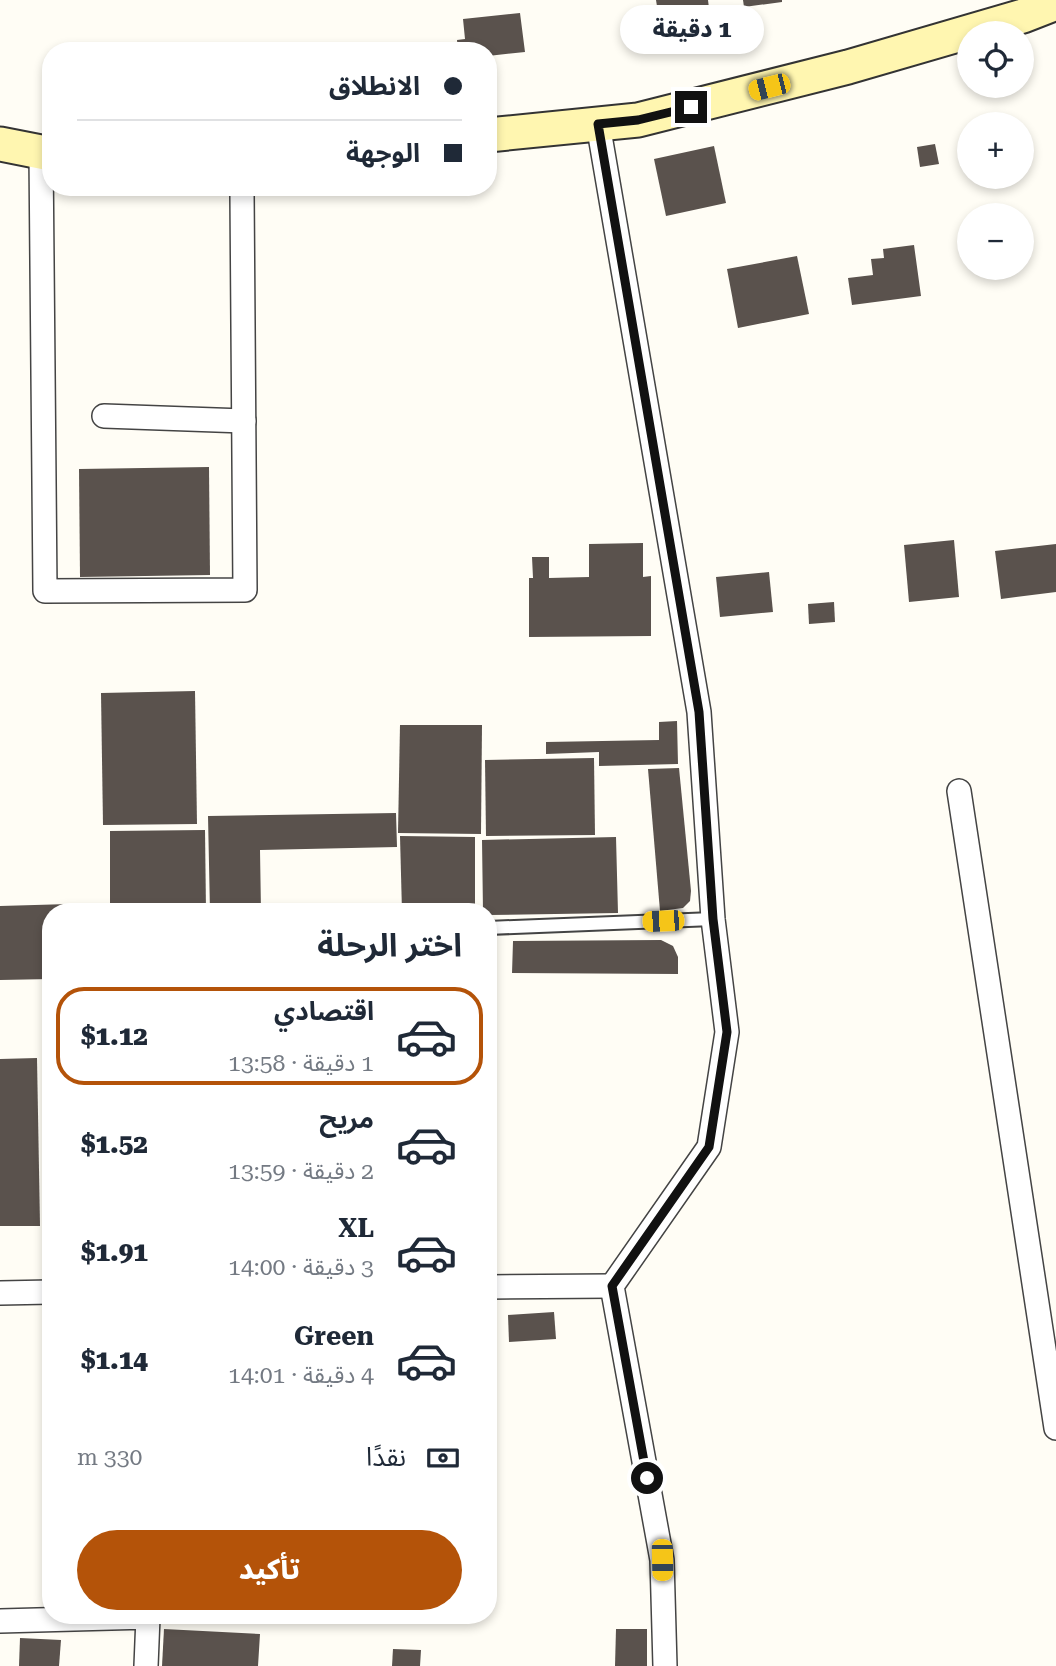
<!DOCTYPE html>
<html lang="ar">
<meta charset="utf-8">
<style>
:root{--surface:#fff;--page:#f6f6f7;--text:#1f2937;--muted:#747a83;--line:#e0e1e3;--accent:#b45309}
body{margin:0;font-family:"Roboto Serif","Noto Sans Arabic",serif;background:var(--page);color:var(--text);direction:rtl;height:100vh;display:flex;flex-direction:column;font-size:26px;white-space:nowrap}
*{box-sizing:border-box;margin:0}
p{font-size:23px;color:var(--muted)}
.icon{flex:none;width:38px;height:38px;fill:none;stroke:currentColor;stroke-width:2;stroke-linecap:round;stroke-linejoin:round}
.map{position:relative;flex:1;overflow:hidden;direction:ltr}
.side{position:absolute;left:42px;top:903px;width:455px;height:721px;display:flex;flex-direction:column;background:var(--surface);border-radius:28px;box-shadow:0 4px 10px #0003;direction:rtl}
.side>*{flex:none}
.guide{position:absolute;left:42px;top:42px;width:455px;height:154px;border-radius:28px;box-shadow:0 4px 10px #0003;direction:rtl;display:grid;align-content:center;height:154px;padding:0 35px;background:var(--surface)}
.controls{position:absolute;left:957px;top:21px;display:grid;gap:14px}
.controls a{display:grid;place-items:center;width:77px;height:77px;border-radius:50%;background:var(--surface);box-shadow:0 4px 10px #0003;font-size:35px}
.end{position:absolute;width:32px;height:32px;margin:-16px;border:9px solid #111;background:#fff;box-shadow:0 0 0 4px #fff}
.from{border-radius:50%}
.bubble{position:absolute;height:49px;border-radius:24px;background:var(--surface);box-shadow:0 4px 10px #0003;font-size:23px;font-weight:800;line-height:49px;text-align:center;direction:rtl}
.car{position:absolute;width:21px;height:42px;margin:-21px -10px;border-radius:9px;box-shadow:0 0 5px 2px #0007;background:linear-gradient(#f5c518 24%,#345 0 40%,#f5c518 0 76%,#345 0 86%,#f5c518 0)}
.guide b{display:flex;align-items:center;gap:24px;height:66px;font-size:26px}
.guide b+b{border-top:2px solid var(--line)}
.guide i{width:18px;height:18px;background:var(--text)}
ul{padding:0;list-style:none}
li{display:flex;align-items:center;gap:21px;height:98px;margin:0 14px 10px;padding:0 21px;border:4px solid transparent;border-radius:28px}
li div{flex:1}
li b{display:block;font-size:26px}
li em{font-style:normal;font-weight:800}
li.current{border-color:var(--accent)}
li>.icon{width:63px;height:63px;stroke-width:1.5}
h2{padding:0 35px;font-size:32px;line-height:84px}
.pay{display:flex;align-items:center;gap:18px;height:77px;padding:0 35px;font-size:26px}
.pay p{margin-inline-start:auto}
.button{display:flex;gap:14px;margin-top:auto;padding:14px 35px}
.button a{flex:1;height:80px;border-radius:42px;background:var(--accent);color:#fff;font-size:28px;font-weight:800;line-height:80px;text-align:center}
.map>svg:first-child{display:block}
.building{fill:#5a524d}
.lines{fill:none;stroke-linecap:round;stroke-linejoin:round}
.lane-casing{stroke:#444;stroke-width:16}
.street-casing{stroke:#444;stroke-width:26}
.secondary-casing{stroke:#333;stroke-width:37}
.lane{stroke:#fff;stroke-width:12}
.street{stroke:#fff;stroke-width:23}
.secondary{stroke:#fff6b0;stroke-width:33}
.route{stroke:#111;stroke-width:9}
</style>
<div class="map">
<svg width="1056" height="1666" viewBox="0 0 1056 1666">
<rect width="100%" height="100%" fill="#fffdf5"/>
<g class="building">
<path d="M656 0H708L711 25 708 26V31L662 37Z"/>
<path d="M743 0H782V2L744 7Z"/>
<path d="M520 13 525 52 488 56V51H458L457 40 465 39 463 19Z"/>
<path d="M488 66H490L494 101 488 102Z"/>
<path d="M935 144 939 164 920 167 917 147Z"/>
<path d="M714 146 726 203 666 216 654 159Z"/>
<path d="M914 245 921 296 852 305 848 278 873 275 871 259 884 258 883 249Z"/>
<path d="M797 256 809 314 738 328 727 269Z"/>
<path d="M209 467 210 575 80 577 79 469Z"/>
<path d="M954 540 959 597 909 602 904 545Z"/>
<path d="M643 543V577L651 576V636L529 637V578H533L532 557H549V578L589 577V544Z"/>
<path d="M1056 544V592L1001 599 995 551Z"/>
<path d="M769 572 773 612 720 617 716 577Z"/>
<path d="M834 602 835 622 809 624 808 604Z"/>
<path d="M195 691 197 824 103 825 101 693Z"/>
<path d="M677 721 678 764 599 766V752L546 754V742L659 740V722Z"/>
<path d="M400 725H482L481 834 398 833Z"/>
<path d="M594 758 595 835 486 836 485 760Z"/>
<path d="M679 768 691 891 690 901 683 908 660 911 648 769Z"/>
<path d="M396 813 397 847 260 850 261 912H210L208 816Z"/>
<path d="M205 830 206 912H110V831Z"/>
<path d="M400 836 475 837V912H402Z"/>
<path d="M616 837 618 913 488 915V912H483L482 840Z"/>
<path d="M104 903 105 912H51V979L0 980V906Z"/>
<path d="M661 940 673 946 678 957V974L512 973 513 941Z"/>
<path d="M44 1056H51V1222H47Z"/>
<path d="M37 1058 40 1226H0V1059Z"/>
<path d="M554 1312 556 1339 509 1342 508 1315Z"/>
<path d="M164 1629 260 1634 258 1666H162Z"/>
<path d="M616 1629H647V1666H615Z"/>
<path d="M20 1638 61 1640 59 1666H19Z"/>
<path d="M393 1649 421 1650 420 1666H392Z"/>
</g>
<g class="lines">
<g class="lane-casing">
<path id="lane" d="M488 928 713 919"/>
</g>
<g class="street-casing">
<g id="street">
<path d="M598 124 699 712 713 919 727 1032 709 1147 612 1286 662 1560 665 1666"/>
<path d="M41 152 45 591 245 590 242 192"/>
<path d="M104 416 244 421"/>
<path d="M959 791 1056 1428"/>
<path d="M488 1287 612 1286"/>
<path d="M0 1293 51 1292"/>
<path d="M0 1621 148 1617 146 1666"/>
</g>
</g>
<g class="secondary-casing">
<g id="secondary">
<path d="M488 135 638 120 848 67 1023 16 1056 3"/>
<path d="M0 144 51 154"/>
</g>
</g>
<use href="#lane" class="lane"/>
<use href="#street" class="street"/>
<use href="#secondary" class="secondary"/>
</g>
<g class="lines">
<path class="route" d="M647 1478 612 1286 709 1147 727 1032 713 919 699 712 598 124 638 120 691 107"/>
</g>
</svg>
<div class="controls">
<a><svg class="icon" aria-label="locate" viewBox="0 0 24 24"><circle cx="12" cy="12" r="6"/><path d="M12 2v4M12 18v4M2 12h4M18 12h4"/></svg></a>
<a>+</a>
<a>−</a>
</div>
<i class="end from" style="left:647px;top:1478px"></i>
<i class="end" style="left:691px;top:107px"></i>
<div class="bubble" style="left:620px;top:5px;width:144px">1 دقيقة</div>
<i class="car" style="left:769px;top:87px;rotate:256deg"></i>
<i class="car" style="left:663px;top:921px;rotate:268deg"></i>
<i class="car" style="left:662px;top:1560px;rotate:179deg"></i>
<div class="guide">
<b><i class="from"></i>الانطلاق</b>
<b><i></i>الوجهة</b>
</div>
<section class="side">
<h2>اختر الرحلة</h2>
<ul>
<li class="current"><svg class="icon" aria-label="car" viewBox="0 0 24 24"><path d="M5 17H2v-5l4-1 3-4h7l3 4 3 1v5h-3M9 17h6M6 11h13"/><circle cx="7" cy="17" r="2"/><circle cx="17" cy="17" r="2"/></svg><div><b>اقتصادي</b><p>1 دقيقة · 13:58</p></div><em>$1.12</em></li>
<li><svg class="icon" aria-label="car" viewBox="0 0 24 24"><path d="M5 17H2v-5l4-1 3-4h7l3 4 3 1v5h-3M9 17h6M6 11h13"/><circle cx="7" cy="17" r="2"/><circle cx="17" cy="17" r="2"/></svg><div><b>مريح</b><p>2 دقيقة · 13:59</p></div><em>$1.52</em></li>
<li><svg class="icon" aria-label="car" viewBox="0 0 24 24"><path d="M5 17H2v-5l4-1 3-4h7l3 4 3 1v5h-3M9 17h6M6 11h13"/><circle cx="7" cy="17" r="2"/><circle cx="17" cy="17" r="2"/></svg><div><b>XL</b><p>3 دقيقة · 14:00</p></div><em>$1.91</em></li>
<li><svg class="icon" aria-label="car" viewBox="0 0 24 24"><path d="M5 17H2v-5l4-1 3-4h7l3 4 3 1v5h-3M9 17h6M6 11h13"/><circle cx="7" cy="17" r="2"/><circle cx="17" cy="17" r="2"/></svg><div><b>Green</b><p>4 دقيقة · 14:01</p></div><em>$1.14</em></li>
</ul>
<div class="pay"><svg class="icon" aria-label="cash" viewBox="0 0 24 24"><path d="M3 7h18v10H3z"/><circle cx="12" cy="12" r="2"/></svg>نقدًا<p>330 m</p></div>
<div class="button"><a>تأكيد</a></div>
</section>
</div>
